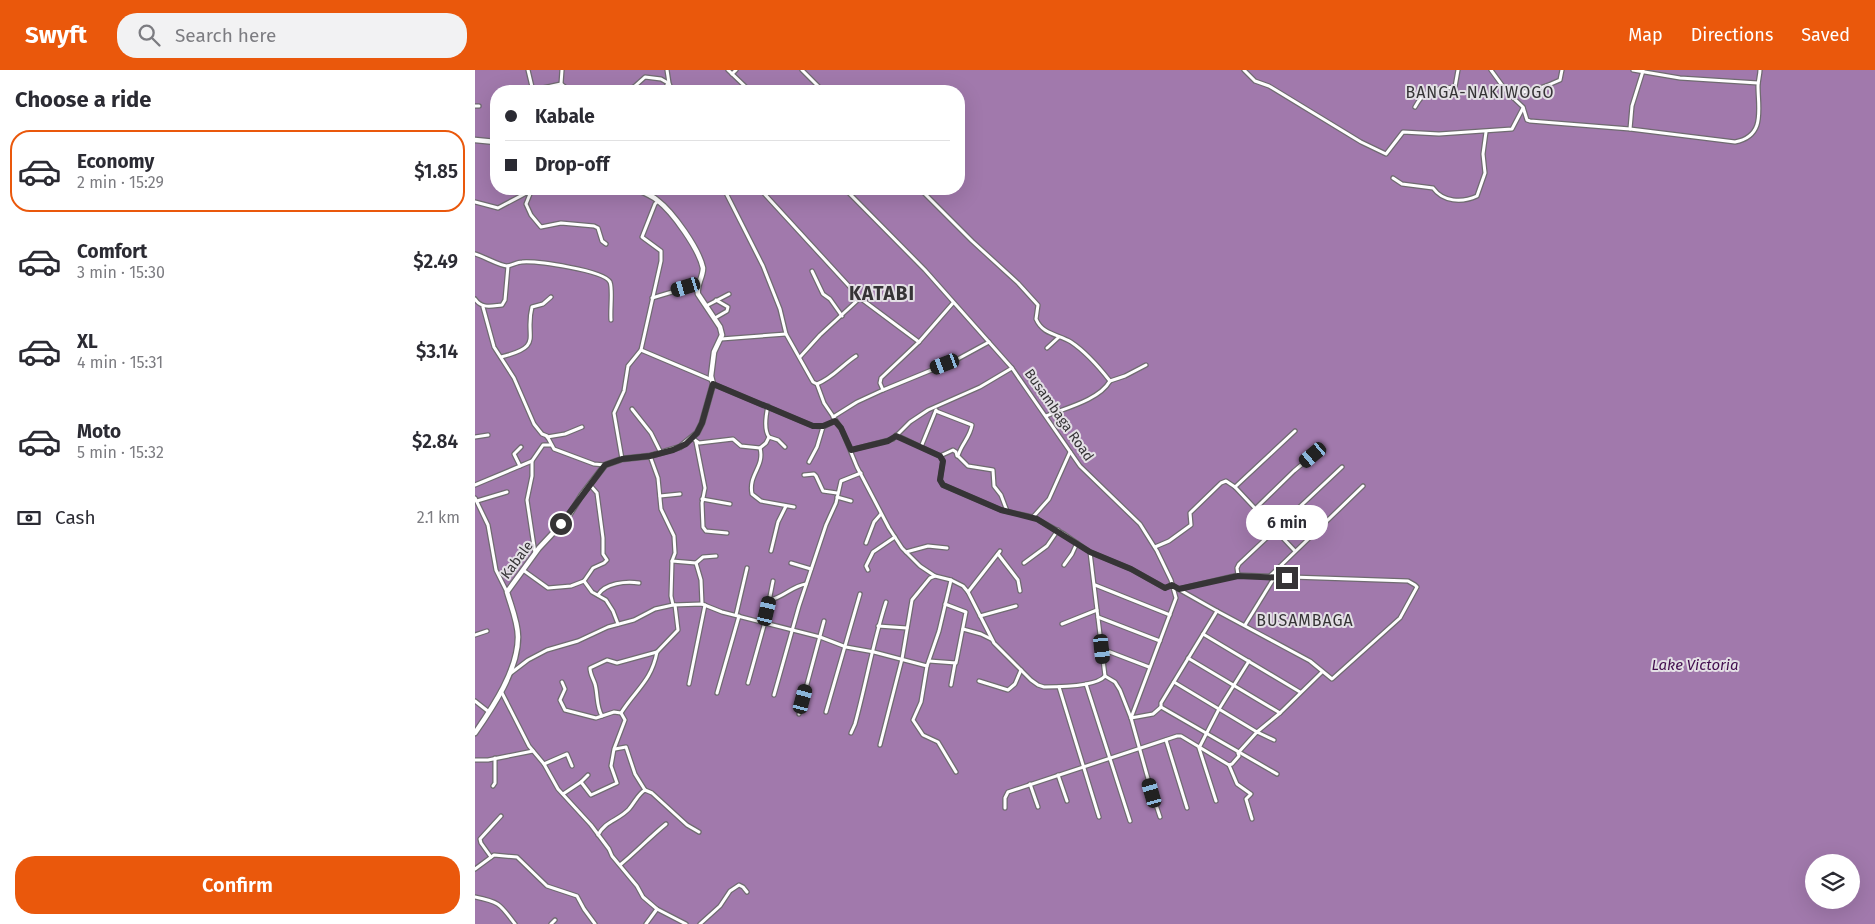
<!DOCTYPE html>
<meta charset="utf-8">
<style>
:root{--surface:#fff;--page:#f2f2f3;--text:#2b2b33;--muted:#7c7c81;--line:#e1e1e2;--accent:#ea580c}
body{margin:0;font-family:"Fira Sans",sans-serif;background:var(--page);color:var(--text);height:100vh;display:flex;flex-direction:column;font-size:19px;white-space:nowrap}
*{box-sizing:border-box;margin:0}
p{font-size:16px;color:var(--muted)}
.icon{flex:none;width:28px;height:28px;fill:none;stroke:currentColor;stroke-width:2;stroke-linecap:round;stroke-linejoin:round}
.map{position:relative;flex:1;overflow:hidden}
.details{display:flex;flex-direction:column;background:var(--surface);width:475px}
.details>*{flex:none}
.hud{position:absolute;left:15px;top:15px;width:475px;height:110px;border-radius:20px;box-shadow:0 5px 20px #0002;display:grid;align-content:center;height:110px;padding:0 15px;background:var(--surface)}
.buttons{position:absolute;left:1330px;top:784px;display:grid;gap:10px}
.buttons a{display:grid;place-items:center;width:55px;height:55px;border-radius:50%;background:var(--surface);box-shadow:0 5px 20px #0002;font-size:25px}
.end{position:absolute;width:22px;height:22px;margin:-11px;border:6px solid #363436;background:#fff;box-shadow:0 0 0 2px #fff}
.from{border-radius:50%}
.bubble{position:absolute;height:35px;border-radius:18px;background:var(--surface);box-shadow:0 5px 20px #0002;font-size:16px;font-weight:600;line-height:35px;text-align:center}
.car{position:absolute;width:15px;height:30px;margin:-15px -8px;border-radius:6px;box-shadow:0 0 4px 1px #0007;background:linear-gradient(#222 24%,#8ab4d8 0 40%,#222 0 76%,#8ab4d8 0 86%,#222 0)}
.hud b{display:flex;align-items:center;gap:18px;height:48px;font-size:19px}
.hud b+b{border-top:1px solid var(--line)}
.hud i{width:12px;height:12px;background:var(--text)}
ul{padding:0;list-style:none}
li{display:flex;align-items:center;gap:15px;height:82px;margin:0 10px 8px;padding:0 5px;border:2px solid transparent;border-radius:20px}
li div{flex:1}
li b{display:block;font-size:19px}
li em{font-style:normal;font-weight:600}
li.current{border-color:var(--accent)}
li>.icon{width:45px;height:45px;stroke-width:1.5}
h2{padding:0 15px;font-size:22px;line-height:60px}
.pay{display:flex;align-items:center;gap:12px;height:55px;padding:0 15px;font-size:19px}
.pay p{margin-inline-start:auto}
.action{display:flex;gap:10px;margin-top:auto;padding:10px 15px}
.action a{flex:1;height:58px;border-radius:20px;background:var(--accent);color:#fff;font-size:20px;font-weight:600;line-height:58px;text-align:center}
header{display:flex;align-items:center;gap:30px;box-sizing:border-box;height:70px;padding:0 25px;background:var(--accent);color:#fff}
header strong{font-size:24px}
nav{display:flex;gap:28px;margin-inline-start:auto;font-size:18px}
.search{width:350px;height:45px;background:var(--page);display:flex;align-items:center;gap:12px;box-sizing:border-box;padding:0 18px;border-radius:20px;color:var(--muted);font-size:19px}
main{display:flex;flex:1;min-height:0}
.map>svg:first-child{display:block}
.water{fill:#a179ac;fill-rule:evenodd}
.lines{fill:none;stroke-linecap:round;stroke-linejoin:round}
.minor-casing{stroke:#6f6b70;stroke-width:5.5}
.tertiary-casing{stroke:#6f6b70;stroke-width:7}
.minor{stroke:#fff;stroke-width:3}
.tertiary{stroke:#fff;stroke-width:4.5}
.route{stroke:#363436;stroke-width:6}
.labels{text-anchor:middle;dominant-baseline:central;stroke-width:4;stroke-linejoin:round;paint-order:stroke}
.street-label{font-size:14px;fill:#363436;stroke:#e3dfe5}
.water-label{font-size:15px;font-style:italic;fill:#420d4e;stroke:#e3dfe5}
.quarter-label{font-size:16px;letter-spacing:1px;fill:#363436;stroke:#e3dfe5}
.district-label{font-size:19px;font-weight:bold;letter-spacing:1px;fill:#363436;stroke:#e3dfe5}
</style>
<header>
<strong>Swyft</strong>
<div class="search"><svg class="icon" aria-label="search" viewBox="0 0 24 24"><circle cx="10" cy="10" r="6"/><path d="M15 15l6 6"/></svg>Search here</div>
<nav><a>Map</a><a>Directions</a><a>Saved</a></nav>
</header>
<main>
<section class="details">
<h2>Choose a ride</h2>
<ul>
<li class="current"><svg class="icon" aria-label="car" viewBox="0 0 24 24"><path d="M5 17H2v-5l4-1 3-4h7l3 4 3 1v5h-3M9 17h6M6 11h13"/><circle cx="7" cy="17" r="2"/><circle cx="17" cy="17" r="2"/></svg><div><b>Economy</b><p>2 min · 15:29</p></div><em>$1.85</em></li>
<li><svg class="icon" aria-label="car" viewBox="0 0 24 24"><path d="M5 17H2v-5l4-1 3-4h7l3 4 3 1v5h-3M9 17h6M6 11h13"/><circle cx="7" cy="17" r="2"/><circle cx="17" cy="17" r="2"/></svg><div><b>Comfort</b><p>3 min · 15:30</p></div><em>$2.49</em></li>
<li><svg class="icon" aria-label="car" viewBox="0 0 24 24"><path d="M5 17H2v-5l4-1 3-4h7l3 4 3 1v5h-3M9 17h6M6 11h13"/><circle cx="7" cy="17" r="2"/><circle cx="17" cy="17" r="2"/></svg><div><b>XL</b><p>4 min · 15:31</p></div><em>$3.14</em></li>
<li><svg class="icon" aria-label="car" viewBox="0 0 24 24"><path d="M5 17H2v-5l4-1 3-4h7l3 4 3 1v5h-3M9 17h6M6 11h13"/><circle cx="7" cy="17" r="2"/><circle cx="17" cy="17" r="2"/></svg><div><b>Moto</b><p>5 min · 15:32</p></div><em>$2.84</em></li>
</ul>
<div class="pay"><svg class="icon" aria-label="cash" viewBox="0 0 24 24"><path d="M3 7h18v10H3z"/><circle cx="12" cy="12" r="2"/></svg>Cash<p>2.1 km</p></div>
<div class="action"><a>Confirm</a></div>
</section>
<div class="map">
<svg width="1400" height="854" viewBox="0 0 1400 854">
<rect width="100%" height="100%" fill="#e3dfe5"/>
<path class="water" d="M0 0H1400V854H0ZM21 21H484V119H21ZM1339 792H1376V830H1339Z"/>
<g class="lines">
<g class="minor-casing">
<g id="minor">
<path d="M53 0 58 21"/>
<path d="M192 0 194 13 197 21"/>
<path d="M253 0 275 21"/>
<path d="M327 0 348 21"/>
<path d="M769 0 780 11 794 16 886 72 911 84 928 62 964 64 1037 59 1048 38"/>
<path d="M1016 0 1032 22 1048 37 1052 50 1055 51 1155 59 1260 72C1291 66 1283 39 1283 16 1283 11 1285 5 1285 0"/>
<path d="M1158 0 1205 8 1283 13"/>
<path d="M257 4 261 0"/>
<path d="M86 14 87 0"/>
<path d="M58 20 86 14 95 21"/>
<path d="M152 21 160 16 170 7 186 9 193 13"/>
<path d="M189 21 193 13"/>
<path d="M1033 23C1050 24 1070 17 1085 10L1087 0"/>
<path d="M0 36H4"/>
<path d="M940 37C951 17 959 20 980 17L983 0"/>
<path d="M1155 59 1157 36 1168 1"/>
<path d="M918 108 927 114 958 118C968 132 987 133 1002 126L1010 103 1008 84 1011 62"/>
<path d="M57 119 51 134 56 145 66 157 86 153 119 156 123 158 127 171 131 174"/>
<path d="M285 119 385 228 444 272"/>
<path d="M370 119 450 200 537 298 605 396 665 454 682 481 696 510 701 528 656 648 678 644 686 637"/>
<path d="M445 119 497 171 543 213 563 235 561 249C568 265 583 264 596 272 611 282 624 297 635 311 624 330 591 338 571 346"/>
<path d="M0 132 23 138 57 120"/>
<path d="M0 184C8 186 25 196 32 196 36 196 42 192 47 192 61 191 129 200 135 212 138 219 135 240 136 250"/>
<path d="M337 201 348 224 355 229 367 246"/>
<path d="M177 228 224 214"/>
<path d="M0 229C7 239 16 236 27 235L30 230 33 196"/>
<path d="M231 236 254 224"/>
<path d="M8 237 19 277 39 308 59 354 67 364 72 366 79 379 119 394 130 395"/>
<path d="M240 248 252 241 253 237 241 230"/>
<path d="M246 269 311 264"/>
<path d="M572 278 584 267"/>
<path d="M166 280 237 310"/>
<path d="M26 287C70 276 49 268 57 237L68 234 76 227"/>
<path d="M325 287 345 265 385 228"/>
<path d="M635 311 650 306 671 295"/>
<path d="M238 314 338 356 348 357 360 351"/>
<path d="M342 314C358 308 367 295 381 286"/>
<path d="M408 320 481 290 514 272"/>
<path d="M157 339 176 363 186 383"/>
<path d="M461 341 497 355C495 368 486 374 483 386L493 396 518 400 519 416 526 425 532 441"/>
<path d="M358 347 382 332 408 320 405 313 406 308 444 272 478 233"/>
<path d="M421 365 465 386 468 391 465 410 468 415 526 440 558 447 589 464 615 482"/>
<path d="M0 367 13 365"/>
<path d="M72 367 90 364 107 357"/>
<path d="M294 367 303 370 310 377"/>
<path d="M217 368 224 373 258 369 266 376 285 378 291 373 294 367C289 360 291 345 293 336"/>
<path d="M221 372 230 418 227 433 228 457 231 461 252 463"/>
<path d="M446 377 461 340"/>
<path d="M285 378C290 397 273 404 277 424L286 431 319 437"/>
<path d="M376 380 418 369 435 352 453 340 505 317 537 298"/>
<path d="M175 386 183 408 186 439 199 466 200 483 197 491 196 526 198 535"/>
<path d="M465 386 478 380 481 382 482 386"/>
<path d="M147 389 139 343 149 321 153 296 166 280 186 191V181L167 167 180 134 183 131"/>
<path d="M57 391V406L52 430 60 483"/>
<path d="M334 392 342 377 348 357"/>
<path d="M45 396 39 384 46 377"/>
<path d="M329 405 339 404 341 406 348 421 362 423"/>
<path d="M0 415 57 391 68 375H76"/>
<path d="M115 415 122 423 128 468V484L132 490 129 493 118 498 109 511 117 522 131 530 138 541 143 554"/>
<path d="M760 417 820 361"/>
<path d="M185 426 205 424"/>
<path d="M362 427 376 431"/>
<path d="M0 428 13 455 21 500 32 522"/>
<path d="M227 429 255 434"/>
<path d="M2 431 32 422"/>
<path d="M781 438 819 401 838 385"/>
<path d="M558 447 574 429 595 382"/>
<path d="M391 473 399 452 406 444"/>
<path d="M680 477 694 471 716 455 715 443 746 413 751 411 760 417 820 481"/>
<path d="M296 481 303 452 311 436"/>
<path d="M431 482 453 476 472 478"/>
<path d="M523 484 543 510 545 521"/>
<path d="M197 491 221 493 228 487 241 486"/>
<path d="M221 493 226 510 227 534"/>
<path d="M316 493 336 499"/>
<path d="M549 493 572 476 583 460"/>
<path d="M589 495 597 484 602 473"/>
<path d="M48 500 73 518 96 516 109 511"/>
<path d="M393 500 391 496 398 482 420 467"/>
<path d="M763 505 762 498 764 494 867 397"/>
<path d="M794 507 888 416"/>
<path d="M476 510 488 516 493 522 519 573 556 610 563 615 569 617C583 617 621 617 630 606L615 482 656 499 690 518 697 515"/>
<path d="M620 515 695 545"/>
<path d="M698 516 742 541 686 633V637L802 704"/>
<path d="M704 519 763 505 933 511 940 515 942 517 925 548 857 609 835 591 742 541"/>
<path d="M493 522 525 481"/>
<path d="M123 525C130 513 151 511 164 513"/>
<path d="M295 530C309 527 317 516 331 514"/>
<path d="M261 545 272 498"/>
<path d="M505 546 541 536"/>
<path d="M623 547 685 571"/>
<path d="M587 554 622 540"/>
<path d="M770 555 799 508"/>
<path d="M403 556 432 558"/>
<path d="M488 559 506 564 516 569"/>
<path d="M728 564 825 622"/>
<path d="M0 565 12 561"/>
<path d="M627 579 674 597"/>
<path d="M713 588 805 643"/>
<path d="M454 591 481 593 491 542 470 534"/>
<path d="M452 596 446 632 438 650 448 665 463 672 481 702"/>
<path d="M36 603 53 590 72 580 103 571 133 557 159 550 180 539 198 535 227 534 247 542 345 567 371 577 399 582 452 596 464 561 476 510 460 506 445 496 427 478 414 458 382 397 366 358 349 333 342 314 338 312 311 264 305 239 288 196 249 119"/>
<path d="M630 606 640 612 645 620 656 648 677 723 685 747"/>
<path d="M504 611 533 620 540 614 546 600"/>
<path d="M87 612 90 619 85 630 90 640 121 648 139 642 146 643C161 619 176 612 182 582"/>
<path d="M699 612 782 662 805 643 847 602"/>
<path d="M273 613 290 552 298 511"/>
<path d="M214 614 230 535"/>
<path d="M611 614 655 751"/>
<path d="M476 615 480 593"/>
<path d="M584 617 624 747"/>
<path d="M26 621 54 676 69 694 83 719 116 755 134 779 137 786 162 816 168 827 182 839 211 854"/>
<path d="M242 623 264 546"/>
<path d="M299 625 324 536 351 455 361 433 366 411 386 403"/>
<path d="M0 631 14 642"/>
<path d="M351 642 385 524"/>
<path d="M324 644 349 551"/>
<path d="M127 646C121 636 123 625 120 614 118 608 115 604 115 598L132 590 142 593 182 582 203 560 200 535"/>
<path d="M376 663 380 654C391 614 398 572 411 532"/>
<path d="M691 670 712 738"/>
<path d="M405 675 427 589 437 530 455 508 460 506"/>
<path d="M140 679 151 677 160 704 170 720"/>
<path d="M0 690H13L58 681"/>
<path d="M69 694 92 684 97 696"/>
<path d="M754 695 762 714 776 724 771 729 777 749"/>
<path d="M583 705 592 731"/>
<path d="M106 712 113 705"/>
<path d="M555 714 563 737"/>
<path d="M18 716 20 713V688"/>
<path d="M88 724 106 712 116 725 142 713 136 696 139 679 150 650 146 643"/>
<path d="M741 731 724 678 744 639 774 591"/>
<path d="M530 738V728L533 722 702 666H706L754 695 757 694 764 686 763 683 782 662 799 670"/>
<path d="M123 765C130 751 144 750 154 739 160 732 163 724 170 720L177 723 212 755 224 762"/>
<path d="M16 787 6 773 5 769 26 746"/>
<path d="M145 795C161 782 175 767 191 754"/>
<path d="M0 799 19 785 42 787 72 816 102 826 109 839 120 854"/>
<path d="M0 827C25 832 25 834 40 854"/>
<path d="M76 854 80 850"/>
<path d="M171 854 182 839"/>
<path d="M225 854 245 836 255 821 264 815 268 817 272 822"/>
</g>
</g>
<g class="tertiary-casing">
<g id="tertiary">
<path d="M0 70 21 72"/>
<path d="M0 663C18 637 43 600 43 567 43 552 36 536 32 522L64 478 93 447 106 426 130 395 147 389 175 386 205 377 222 363 227 353 238 314 236 306 239 282 247 265 245 257 223 224C221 215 228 208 228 198 224 179 198 142 182 130 176 125 168 122 161 119"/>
</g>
</g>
<use href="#minor" class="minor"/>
<use href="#tertiary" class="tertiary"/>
</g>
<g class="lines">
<path class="route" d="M86 454 130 395 147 389 175 386 198 380 211 374 222 363 227 353 238 314 338 356H348L360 351 366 358 376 380 413 371 421 366 465 386 468 391 465 410 468 415 526 440 562 449 615 482 656 499 690 518 697 515 704 519 763 506 812 508"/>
</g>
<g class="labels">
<g class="street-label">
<text transform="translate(584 345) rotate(55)">Busambaga Road</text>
<text transform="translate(42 490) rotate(-53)">Kabale</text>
</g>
<g class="water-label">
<text x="1220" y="595">Lake Victoria</text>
</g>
<g class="quarter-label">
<text x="1005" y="22">BANGA-NAKIWOGO</text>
<text x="830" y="550">BUSAMBAGA</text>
</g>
<g class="district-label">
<text x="407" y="223">KATABI</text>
</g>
</g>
</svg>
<div class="buttons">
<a><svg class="icon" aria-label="layers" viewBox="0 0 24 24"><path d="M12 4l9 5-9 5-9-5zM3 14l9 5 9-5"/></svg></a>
</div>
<i class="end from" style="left:86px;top:454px"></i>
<i class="end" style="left:812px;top:508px"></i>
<div class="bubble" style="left:771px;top:435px;width:82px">6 min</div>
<i class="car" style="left:211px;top:217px;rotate:253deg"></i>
<i class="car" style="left:470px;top:294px;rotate:249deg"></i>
<i class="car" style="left:838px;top:385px;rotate:230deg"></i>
<i class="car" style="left:292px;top:541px;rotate:13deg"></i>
<i class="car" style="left:627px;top:579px;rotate:174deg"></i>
<i class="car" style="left:328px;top:629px;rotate:15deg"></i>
<i class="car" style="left:677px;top:723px;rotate:344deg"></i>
<div class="hud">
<b><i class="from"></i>Kabale</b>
<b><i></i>Drop-off</b>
</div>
</div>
</main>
